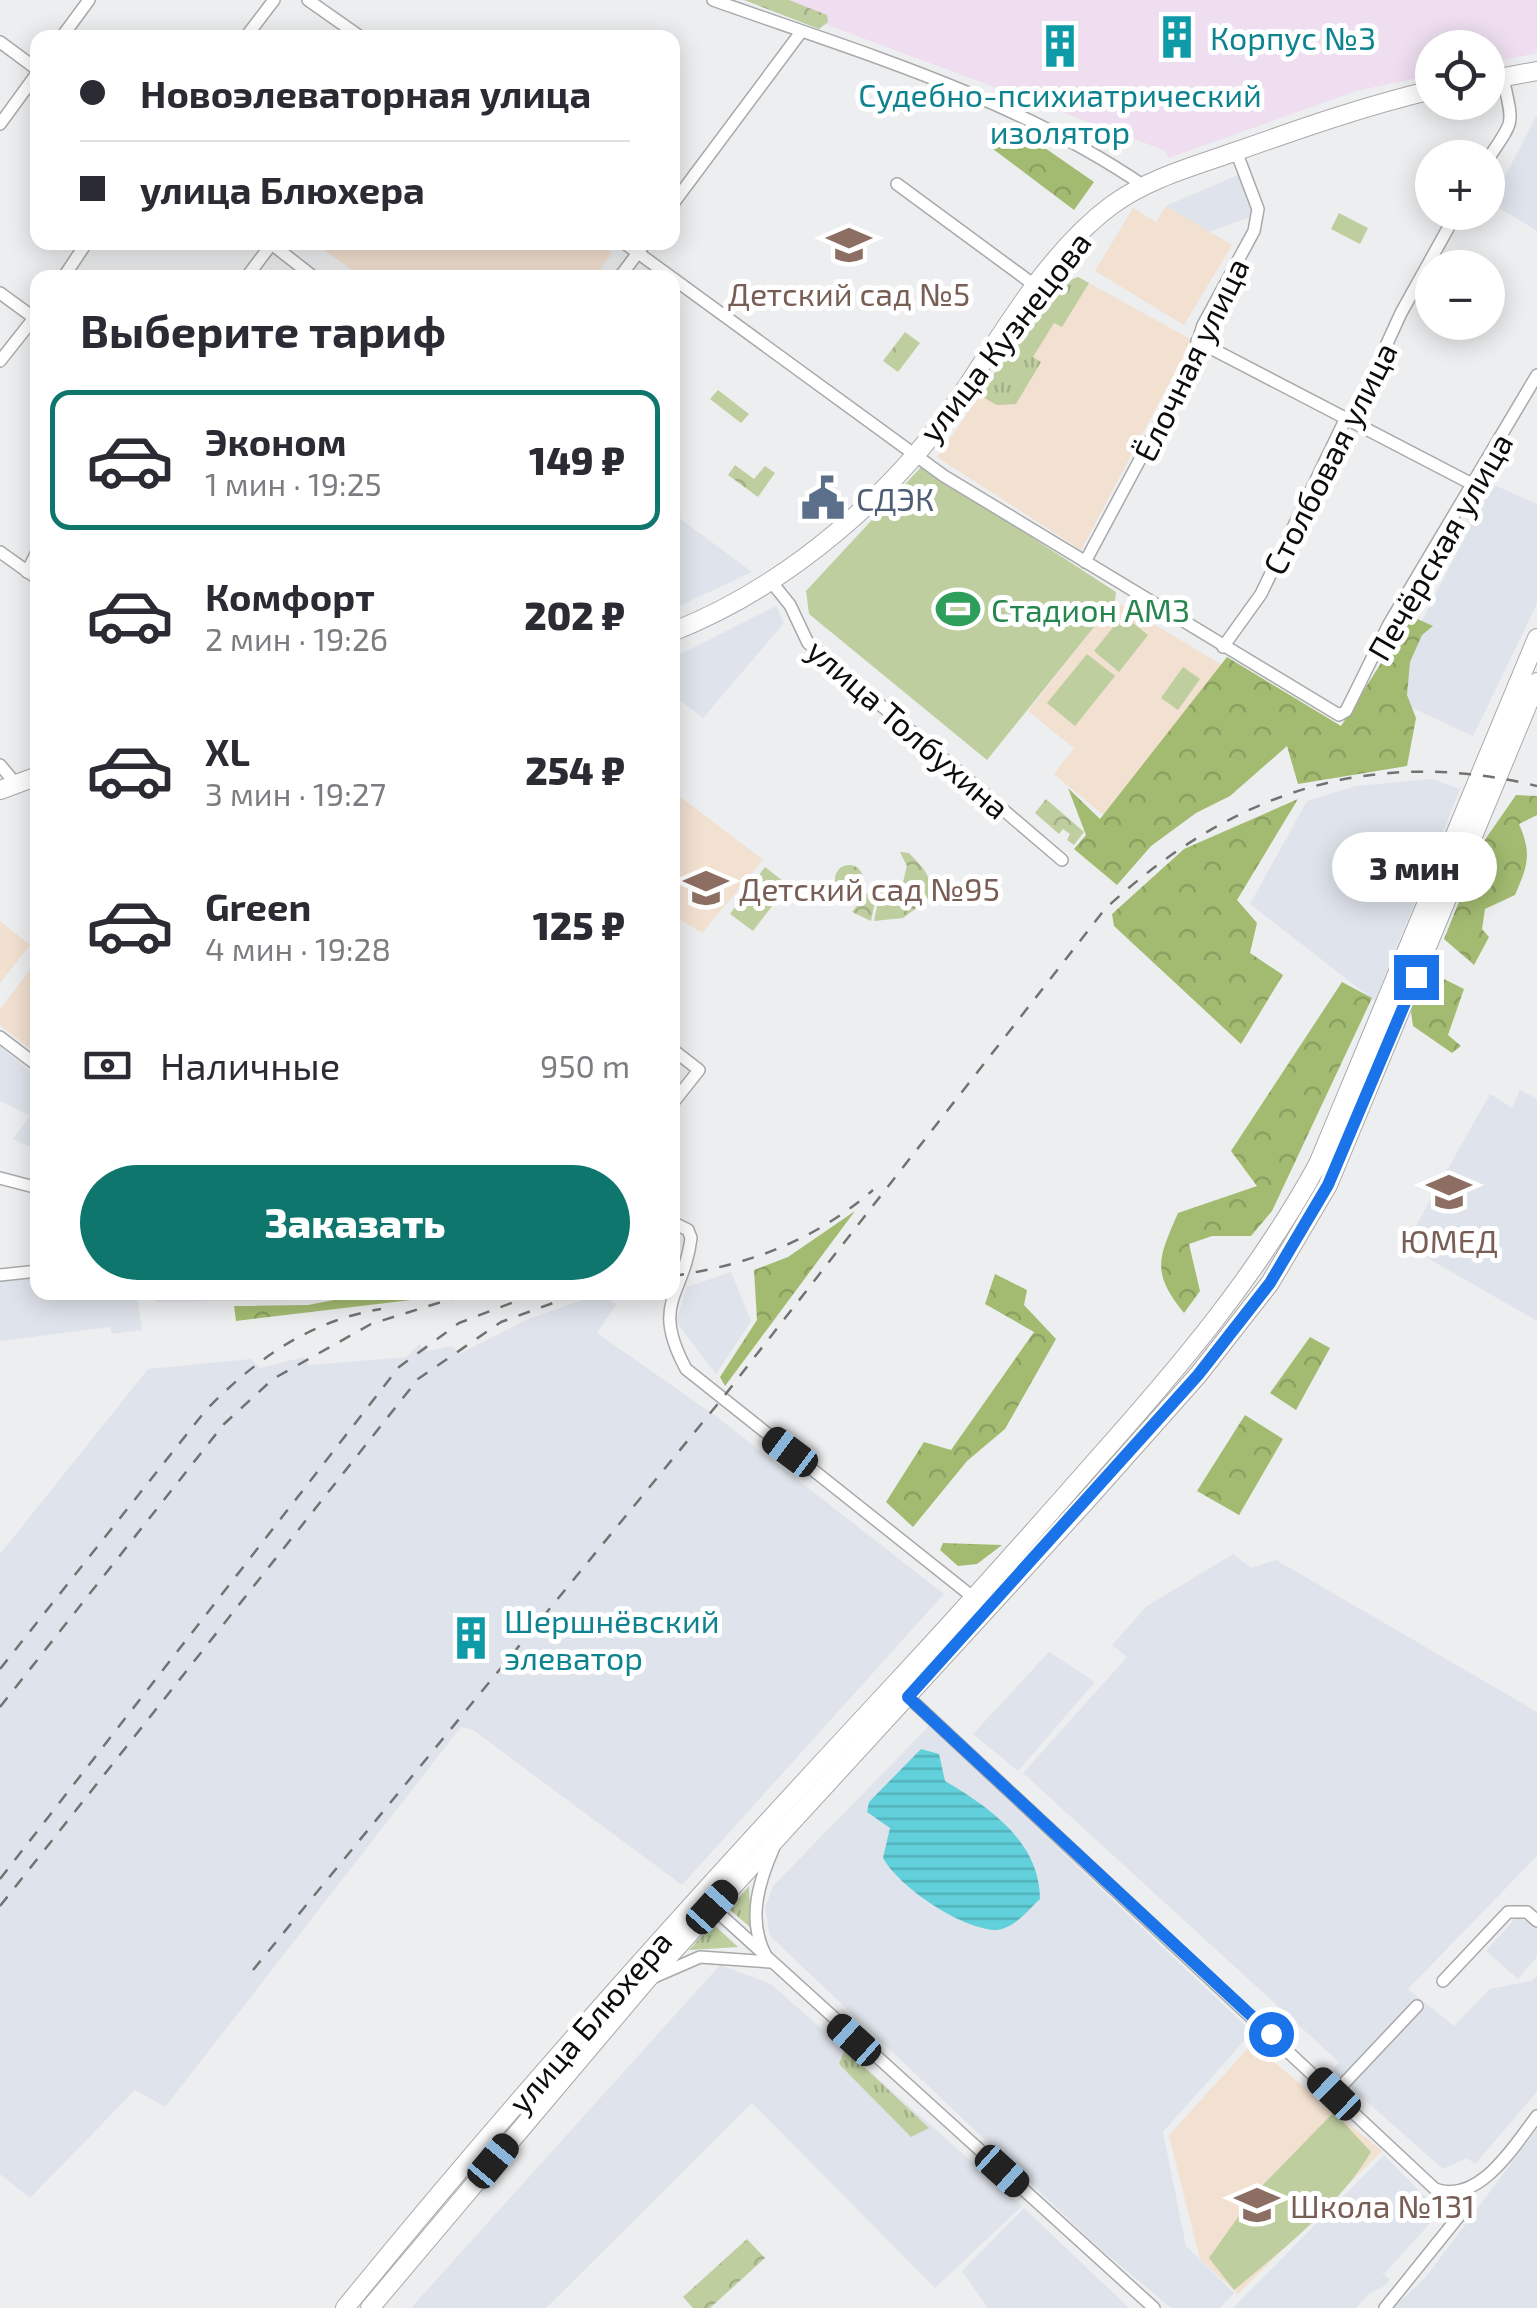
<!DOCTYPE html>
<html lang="ru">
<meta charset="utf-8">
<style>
:root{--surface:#fff;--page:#f2f2f3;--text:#2b2b33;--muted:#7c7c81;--line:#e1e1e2;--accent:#0f766e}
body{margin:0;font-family:"Exo 2",sans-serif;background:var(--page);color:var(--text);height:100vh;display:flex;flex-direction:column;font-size:38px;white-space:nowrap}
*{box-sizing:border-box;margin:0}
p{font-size:32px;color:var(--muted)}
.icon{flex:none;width:55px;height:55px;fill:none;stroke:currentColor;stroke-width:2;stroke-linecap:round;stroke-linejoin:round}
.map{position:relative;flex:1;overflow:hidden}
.sheet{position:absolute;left:30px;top:270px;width:650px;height:1030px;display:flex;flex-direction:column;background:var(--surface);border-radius:20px;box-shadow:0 5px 25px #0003}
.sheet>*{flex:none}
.guide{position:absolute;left:30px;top:30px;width:650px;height:220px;border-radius:20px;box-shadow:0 5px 25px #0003;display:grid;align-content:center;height:220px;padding:0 50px;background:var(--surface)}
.tools{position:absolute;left:1415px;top:30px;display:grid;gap:20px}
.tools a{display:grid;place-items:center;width:90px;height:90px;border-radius:50%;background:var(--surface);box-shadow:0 5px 25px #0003;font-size:50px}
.end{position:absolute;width:45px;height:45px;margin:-22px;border:12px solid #1a73e8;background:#fff;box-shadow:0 0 0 5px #fff}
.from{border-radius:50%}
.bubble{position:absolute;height:70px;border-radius:35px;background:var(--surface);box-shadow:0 5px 25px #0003;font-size:32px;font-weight:800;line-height:70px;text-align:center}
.car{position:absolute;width:30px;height:60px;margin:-30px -15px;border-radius:12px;box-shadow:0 0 8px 2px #0007;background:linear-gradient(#222 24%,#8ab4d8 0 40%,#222 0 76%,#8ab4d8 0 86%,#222 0)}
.guide b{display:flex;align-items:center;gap:35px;height:95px;font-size:38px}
.guide b+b{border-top:2px solid var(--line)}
.guide i{width:25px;height:25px;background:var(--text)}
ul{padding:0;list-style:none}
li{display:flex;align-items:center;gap:30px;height:140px;margin:0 20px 15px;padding:0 30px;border:5px solid transparent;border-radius:20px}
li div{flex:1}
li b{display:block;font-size:38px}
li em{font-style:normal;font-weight:800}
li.on{border-color:var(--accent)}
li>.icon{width:90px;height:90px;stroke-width:1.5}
h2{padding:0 50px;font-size:45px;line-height:120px}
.pay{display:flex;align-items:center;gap:25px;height:110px;padding:0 50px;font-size:38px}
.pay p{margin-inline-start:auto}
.cta{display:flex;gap:20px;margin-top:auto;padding:20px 50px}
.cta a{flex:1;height:115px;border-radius:60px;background:var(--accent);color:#fff;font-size:40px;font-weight:800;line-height:115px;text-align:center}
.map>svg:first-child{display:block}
.built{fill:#dfe3eb}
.education{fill:#f2e0d0}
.medical{fill:#eedef0}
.grass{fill:url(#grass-tufts)}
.forest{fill:url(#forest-crowns)}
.park{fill:url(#park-crowns)}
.pitch{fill:#bece9f}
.water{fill:url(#water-rules)}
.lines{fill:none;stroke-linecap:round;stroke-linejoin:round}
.street-casing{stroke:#a8a9aa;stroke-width:14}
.secondary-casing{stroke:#a8a9aa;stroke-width:20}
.primary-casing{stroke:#a8a9aa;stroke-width:20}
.street{stroke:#fff;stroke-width:11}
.secondary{stroke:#fff;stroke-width:18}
.primary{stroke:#fff;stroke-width:18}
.rail{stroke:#727272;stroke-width:2.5;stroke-dasharray:12 12;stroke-linecap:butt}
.route{stroke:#1a73e8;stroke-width:12}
.labels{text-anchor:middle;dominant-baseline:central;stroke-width:10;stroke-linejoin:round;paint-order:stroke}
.culture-label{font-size:32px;fill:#0d838f;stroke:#fff;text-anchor:start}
.education-label{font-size:32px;fill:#785e54;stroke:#fff}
.street-label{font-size:32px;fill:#0c0c0c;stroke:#fff}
.service-label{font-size:32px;fill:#4e5e75;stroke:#fff;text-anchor:start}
.leisure-label{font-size:32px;fill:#27864d;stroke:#fff;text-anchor:start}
</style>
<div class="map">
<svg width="1537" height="2308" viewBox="0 0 1537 2308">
<defs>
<pattern id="grass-tufts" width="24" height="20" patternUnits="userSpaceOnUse" patternTransform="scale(2.5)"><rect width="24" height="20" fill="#bece9f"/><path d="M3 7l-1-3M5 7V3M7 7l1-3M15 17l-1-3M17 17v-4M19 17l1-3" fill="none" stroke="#a2b088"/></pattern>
<pattern id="forest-crowns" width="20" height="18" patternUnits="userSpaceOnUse" patternTransform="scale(2.5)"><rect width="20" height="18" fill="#a3bb71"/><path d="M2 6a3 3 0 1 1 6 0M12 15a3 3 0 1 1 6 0" fill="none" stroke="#8ba061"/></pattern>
<pattern id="park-crowns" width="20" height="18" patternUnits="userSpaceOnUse" patternTransform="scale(2.5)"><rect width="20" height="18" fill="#bece9f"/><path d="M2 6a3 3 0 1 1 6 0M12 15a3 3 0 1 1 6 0" fill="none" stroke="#a2b088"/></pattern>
<pattern id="water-rules" width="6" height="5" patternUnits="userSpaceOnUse" patternTransform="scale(2.5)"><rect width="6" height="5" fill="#61d0da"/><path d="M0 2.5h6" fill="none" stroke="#53b1ba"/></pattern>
</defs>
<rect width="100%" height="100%" fill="#edeeef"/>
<g class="built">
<path d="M1537 115V231L1491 203Z"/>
<path d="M1242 173 1256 215 1209 232 1166 206Z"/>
<path d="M1492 484 1537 504V604L1473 736 1384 695Z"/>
<path d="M675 515 752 572 673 609Z"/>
<path d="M776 606 784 623 703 718 673 695V658Z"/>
<path d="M1432 779 1460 789 1375 1001 1250 904 1307 801 1356 786Z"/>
<path d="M0 1046 37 1077V1150L13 1139 30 1116 0 1101Z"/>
<path d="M1520 1090 1537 1099V1321L1405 1245 1490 1094 1512 1108Z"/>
<path d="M731 1272 751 1321 716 1374 676 1322 687 1287Z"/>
<path d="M37 1277 38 1292 137 1293 142 1330 112 1334 110 1327 0 1341V1279Z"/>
<path d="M154 1293H289L290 1300 156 1302Z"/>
<path d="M603 1293 616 1305 597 1333 717 1417 944 1594 682 1885 473 1730 461 1727 165 2107 135 2090 30 2198 0 2174V1554L148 1369 251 1359 260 1368 304 1357 309 1365 407 1357 419 1344 428 1351 451 1346 461 1353 528 1319Z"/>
<path d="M1233 1554 1251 1568 1276 1560 1537 1712V1856L1408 1989 1454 2026 1490 1989 1531 1981 1537 1976V2092L1475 2164 1467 2158 1443 2169 1332 2071 1339 2062 1023 1773 1127 1657 1112 1645 1147 1606Z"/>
<path d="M1049 1652 1095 1682 1018 1771 973 1734Z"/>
<path d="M929 1726 1252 2032 1163 2132 1186 2246 1234 2293 1220 2308H1171L1097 2246 770 1936 765 1908 773 1886Z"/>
<path d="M1520 1913 1537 1929V1957L1518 1979 1486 1951Z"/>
<path d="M720 1965 771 1984 1022 2206 935 2288 752 2103 546 2308H411Z"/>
<path d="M1537 2129V2308H1393L1425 2278Z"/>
<path d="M1384 2155 1440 2212 1385 2273 1379 2269 1390 2280 1383 2287 1369 2294 1356 2308H1233Z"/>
<path d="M1024 2208 1129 2308H988L962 2271Z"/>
</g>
<g class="education">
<path d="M1166 206 1232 245 1184 325 1095 271 1133 208 1156 222Z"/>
<path d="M598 242 612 253 594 278 362 277 314 243Z"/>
<path d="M1078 277 1192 340 1081 550 937 457 1057 285Z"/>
<path d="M1115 601 1222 665 1113 823 1054 774 1074 748 1028 711Z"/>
<path d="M674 792 763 860 702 933 673 915Z"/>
<path d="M0 921 30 945 0 983Z"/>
<path d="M37 961V1054L0 1025V1009Z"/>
<path d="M1252 2044 1382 2151 1238 2294 1200 2259 1169 2135Z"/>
</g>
<path class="medical" d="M760 0H1537V53L1488 63V48H1432V75L1356 91 1169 158 1164 150Z"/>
<g class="grass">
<path d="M1078 277 1089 283 1062 327 1054 323 1033 357 1041 362 1016 404 997 405 979 395 1057 285Z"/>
<path d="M749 1886 751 1928 729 1909Z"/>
<path d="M713 1924 738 1947 689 1950Z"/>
<path d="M845 2049 929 2128 911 2137 839 2064Z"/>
</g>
<g class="forest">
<path d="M1007 136 1045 148 1094 182 1074 210 993 149Z"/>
<path d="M1411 616 1433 626 1422 635 1410 662 1407 695 1416 718 1407 766 1298 784 1287 746 1230 796 1196 813 1151 846 1117 885 1074 849 1086 835 1068 788 1100 819 1227 657 1341 726Z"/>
<path d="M1516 795 1537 796V815L1519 824C1532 854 1528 865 1515 895L1485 909 1482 929 1489 937 1474 965 1444 939 1482 844Z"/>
<path d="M1298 799 1237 900 1257 923 1250 953 1283 975 1241 1044 1114 926 1112 914 1184 849Z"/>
<path d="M1442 978 1464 989 1448 1035 1461 1046 1452 1053 1413 1026 1411 1012 1416 993Z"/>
<path d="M1342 982 1372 998 1272 1211 1251 1236H1212L1189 1244 1200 1291 1184 1313C1151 1272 1158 1259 1178 1213L1257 1186 1231 1151Z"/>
<path d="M855 1211 725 1386 720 1377 757 1320 754 1270 788 1257Z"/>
<path d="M995 1274 1027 1290 1024 1305 1056 1339 1005 1429 967 1461 913 1527 886 1502 924 1442 951 1450 1034 1332 985 1304Z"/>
<path d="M376 1292 470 1293 236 1321 234 1306 308 1305Z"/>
<path d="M1310 1337 1330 1348 1296 1410 1270 1393Z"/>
<path d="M1245 1415 1283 1439 1239 1515 1197 1491Z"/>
<path d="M943 1543 1002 1545 977 1564 958 1566 940 1550Z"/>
</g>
<g class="park">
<path d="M744 0H789L827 15 828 22 819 29Z"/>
<path d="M905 332 920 343 898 372 883 361Z"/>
<path d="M718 390 749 414 741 423 710 399Z"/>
<path d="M735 465 754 479 765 466 775 473 758 497 728 475Z"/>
<path d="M1046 799 1084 832 1074 845 1067 840 1070 834 1063 829 1059 834 1035 813Z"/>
<path d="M900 852 909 853C923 868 935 877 928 899L903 882 907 866Z"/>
<circle cx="849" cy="879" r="14"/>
<path d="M902 884 926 901 903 918 874 921 880 892Z"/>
<path d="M871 888 877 892 871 921 852 912Z"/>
<path d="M747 2239 765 2258 710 2308H693L683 2297Z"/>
</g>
<g class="pitch">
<path d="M1339 213 1368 228 1360 244 1331 229Z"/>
<path d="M922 466 1116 592 1115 601 987 760 809 614 806 591Z"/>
<path d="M1123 615 1148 635 1119 672 1094 651Z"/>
<path d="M1087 654 1115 676 1075 726 1047 703Z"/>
<path d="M1183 667 1200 679 1178 710 1161 698Z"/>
<path d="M765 867 788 885 753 931 730 914Z"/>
<path d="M1334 2112 1371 2152C1339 2206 1282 2250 1234 2290L1209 2258 1256 2192Z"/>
</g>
<path class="water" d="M921 1749 939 1754 945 1781C991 1808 1040 1843 1040 1899 1028 1910 1013 1930 995 1930 960 1928 900 1888 883 1858L890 1828 867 1812 869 1802Z"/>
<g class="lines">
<g class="street-casing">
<g id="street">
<path d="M308 0 362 38"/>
<path d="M713 0C859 52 1014 97 1144 186"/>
<path d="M61 38 89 0"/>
<path d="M245 38 274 0"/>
<path d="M0 42 38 70"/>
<path d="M0 124 38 72"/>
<path d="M1488 159C1516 117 1513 127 1503 77"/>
<path d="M897 184 1037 287"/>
<path d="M672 205 801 32"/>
<path d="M269 242 315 278"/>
<path d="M623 242 944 476 1339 715 1346 711 1389 624 1537 375"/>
<path d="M63 278 87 242"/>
<path d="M246 278 273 242"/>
<path d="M619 278 646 242"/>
<path d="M0 293 37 320"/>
<path d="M1197 341 1472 484"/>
<path d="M0 361 38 313"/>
<path d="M0 552 38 579"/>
<path d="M1085 562 1190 366 1203 325 1254 231 1258 209 1236 151"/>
<path d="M27 572 38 550"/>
<path d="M773 584 790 605 808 643 1062 860"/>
<path d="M1223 647 1261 594 1345 420 1358 407 1401 313 1457 212"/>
<path d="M0 765 16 784"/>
<path d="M0 1037 38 1066"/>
<path d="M672 1049 699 1070 672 1104"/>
<path d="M0 1178 38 1188"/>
<path d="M672 1222 688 1230 691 1238C684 1296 650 1302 686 1369L974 1598"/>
<path d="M0 1275 38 1271"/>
<path d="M905 1694 1435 2189C1479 2205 1514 2146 1537 2116"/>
<path d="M712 1907 1154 2308"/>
<path d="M765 1954C747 1919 759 1881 774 1847"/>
<path d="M654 1977 700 1957 770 1962"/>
<path d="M1443 1981 1508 1912H1527L1537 1921"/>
<path d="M1334 2094 1417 2006"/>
<path d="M1385 2308 1459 2216V2193"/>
</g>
</g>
<g class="secondary-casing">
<g id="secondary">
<path d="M1488 80 1537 71"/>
<path d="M672 632C787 587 898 492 966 388 1007 326 1051 250 1112 205 1149 178 1195 166 1237 151 1302 128 1365 106 1432 90"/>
<path d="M0 790 38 776"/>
</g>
</g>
<g class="primary-casing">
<g id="primary">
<path d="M345 2308C520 2093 706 1887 895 1684 962 1612 1027 1539 1092 1465 1177 1370 1257 1276 1318 1164L1537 638"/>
<path d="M370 2308 645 1982 1087 1500 1198 1375 1270 1283 1328 1185 1537 682"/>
</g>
</g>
<use href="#street" class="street"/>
<use href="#secondary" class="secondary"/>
<use href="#primary" class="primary"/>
<g class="rail">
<path d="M672 1276C749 1265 814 1241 873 1190"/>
<path d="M0 1669 206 1410C256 1359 309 1321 381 1309"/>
<path d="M0 1707 224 1424 273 1379 371 1324 451 1299 498 1292"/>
<path d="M0 1879 399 1367 459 1323 540 1292"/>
<path d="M0 1906 418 1379 501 1322 583 1292"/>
<path d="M253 1970 721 1400 1105 909C1229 794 1369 745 1537 786"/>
</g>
</g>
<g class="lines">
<path class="route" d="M1271 2034 908 1697 1198 1375 1270 1283 1328 1185 1416 977"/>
</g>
<defs>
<g id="building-bare" transform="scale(3.45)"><path d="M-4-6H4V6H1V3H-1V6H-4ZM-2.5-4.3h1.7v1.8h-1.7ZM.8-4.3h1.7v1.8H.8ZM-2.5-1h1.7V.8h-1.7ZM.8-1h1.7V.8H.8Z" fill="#0f9aa8" stroke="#fff" stroke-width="2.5" paint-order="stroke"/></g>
<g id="school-bare" transform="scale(3.45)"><path d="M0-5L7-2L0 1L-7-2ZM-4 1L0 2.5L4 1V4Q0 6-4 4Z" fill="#8d6e63" stroke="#fff" stroke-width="2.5" paint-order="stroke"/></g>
<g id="civic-bare" transform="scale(3.45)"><path d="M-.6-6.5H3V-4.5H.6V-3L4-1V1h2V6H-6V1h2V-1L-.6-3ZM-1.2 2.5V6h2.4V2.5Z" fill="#5c6f8a" stroke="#fff" stroke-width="2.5" paint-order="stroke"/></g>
<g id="stadium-bare" transform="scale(3.45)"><path d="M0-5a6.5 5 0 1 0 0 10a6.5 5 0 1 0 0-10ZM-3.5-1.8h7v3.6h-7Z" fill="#2e9e5b" stroke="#fff" stroke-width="2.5" paint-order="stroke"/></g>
<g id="university-bare" transform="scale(3.45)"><path d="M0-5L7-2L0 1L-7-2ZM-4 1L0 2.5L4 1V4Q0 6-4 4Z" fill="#8d6e63" stroke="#fff" stroke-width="2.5" paint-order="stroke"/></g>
</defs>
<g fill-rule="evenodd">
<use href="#building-bare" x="1177" y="37"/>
<use href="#building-bare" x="1060" y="46"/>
<use href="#school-bare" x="849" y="245"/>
<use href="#civic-bare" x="823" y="498"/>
<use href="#stadium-bare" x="958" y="609"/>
<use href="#school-bare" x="706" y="888"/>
<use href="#university-bare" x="1449" y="1192"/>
<use href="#building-bare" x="471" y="1638"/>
<use href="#school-bare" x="1257" y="2205"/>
</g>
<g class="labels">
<g class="culture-label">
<text x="1210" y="37">Корпус №3</text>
<text x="1060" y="94" text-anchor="middle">Судебно-психиатрический<tspan x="1060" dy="37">изолятор</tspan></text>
<text x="504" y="1620">Шершнёвский<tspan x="504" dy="37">элеватор</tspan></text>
</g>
<g class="education-label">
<text x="849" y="293">Детский сад №5</text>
<text x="739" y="888" text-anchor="start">Детский сад №95</text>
<text x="1449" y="1240">ЮМЕД</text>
<text x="1290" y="2205" text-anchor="start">Школа №131</text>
</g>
<g class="street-label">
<text transform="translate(1004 336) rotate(-52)">улица Кузнецова</text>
<text transform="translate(1190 359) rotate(-64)">Ёлочная улица</text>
<text transform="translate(1329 458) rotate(-63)">Столбовая улица</text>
<text transform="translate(1439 546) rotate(-60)">Печёрская улица</text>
<text transform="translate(909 728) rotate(41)">улица Толбухина</text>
<text transform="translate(589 2021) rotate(-49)">улица Блюхера</text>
</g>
<g class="service-label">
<text x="856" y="498">СДЭК</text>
</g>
<g class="leisure-label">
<text x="991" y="609">Стадион АМЗ</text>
</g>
</g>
</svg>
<div class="tools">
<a><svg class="icon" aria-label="locate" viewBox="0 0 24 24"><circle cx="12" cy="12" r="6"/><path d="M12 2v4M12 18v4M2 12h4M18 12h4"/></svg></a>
<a>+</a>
<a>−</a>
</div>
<i class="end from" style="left:1271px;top:2034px"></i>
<i class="end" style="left:1416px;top:977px"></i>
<div class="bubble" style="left:1332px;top:832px;width:165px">3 мин</div>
<i class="car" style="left:790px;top:1452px;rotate:307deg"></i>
<i class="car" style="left:712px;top:1907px;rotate:42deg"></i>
<i class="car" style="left:854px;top:2040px;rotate:312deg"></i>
<i class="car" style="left:1334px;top:2094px;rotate:314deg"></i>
<i class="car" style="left:493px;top:2161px;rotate:40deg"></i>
<i class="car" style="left:1002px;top:2171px;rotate:132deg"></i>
<div class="guide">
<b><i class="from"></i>Новоэлеваторная улица</b>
<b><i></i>улица Блюхера</b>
</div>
<section class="sheet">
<h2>Выберите тариф</h2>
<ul>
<li class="on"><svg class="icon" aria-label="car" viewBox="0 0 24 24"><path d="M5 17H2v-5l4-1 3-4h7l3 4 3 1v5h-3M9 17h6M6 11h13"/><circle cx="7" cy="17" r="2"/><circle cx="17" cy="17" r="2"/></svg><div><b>Эконом</b><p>1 мин · 19:25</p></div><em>149 ₽</em></li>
<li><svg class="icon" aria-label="car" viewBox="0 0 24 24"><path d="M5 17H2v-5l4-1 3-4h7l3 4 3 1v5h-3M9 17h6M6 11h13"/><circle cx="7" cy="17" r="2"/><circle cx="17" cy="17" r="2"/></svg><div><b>Комфорт</b><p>2 мин · 19:26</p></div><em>202 ₽</em></li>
<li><svg class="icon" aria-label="car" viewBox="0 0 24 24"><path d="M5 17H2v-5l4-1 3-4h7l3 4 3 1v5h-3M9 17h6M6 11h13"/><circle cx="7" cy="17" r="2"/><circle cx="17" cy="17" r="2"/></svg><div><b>XL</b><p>3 мин · 19:27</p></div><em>254 ₽</em></li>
<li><svg class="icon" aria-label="car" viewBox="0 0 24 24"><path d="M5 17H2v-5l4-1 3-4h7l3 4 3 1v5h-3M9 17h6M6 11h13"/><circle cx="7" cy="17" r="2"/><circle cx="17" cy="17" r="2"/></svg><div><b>Green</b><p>4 мин · 19:28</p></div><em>125 ₽</em></li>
</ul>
<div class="pay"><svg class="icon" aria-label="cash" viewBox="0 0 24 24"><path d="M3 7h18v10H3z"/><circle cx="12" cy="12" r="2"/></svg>Наличные<p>950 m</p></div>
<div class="cta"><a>Заказать</a></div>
</section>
</div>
